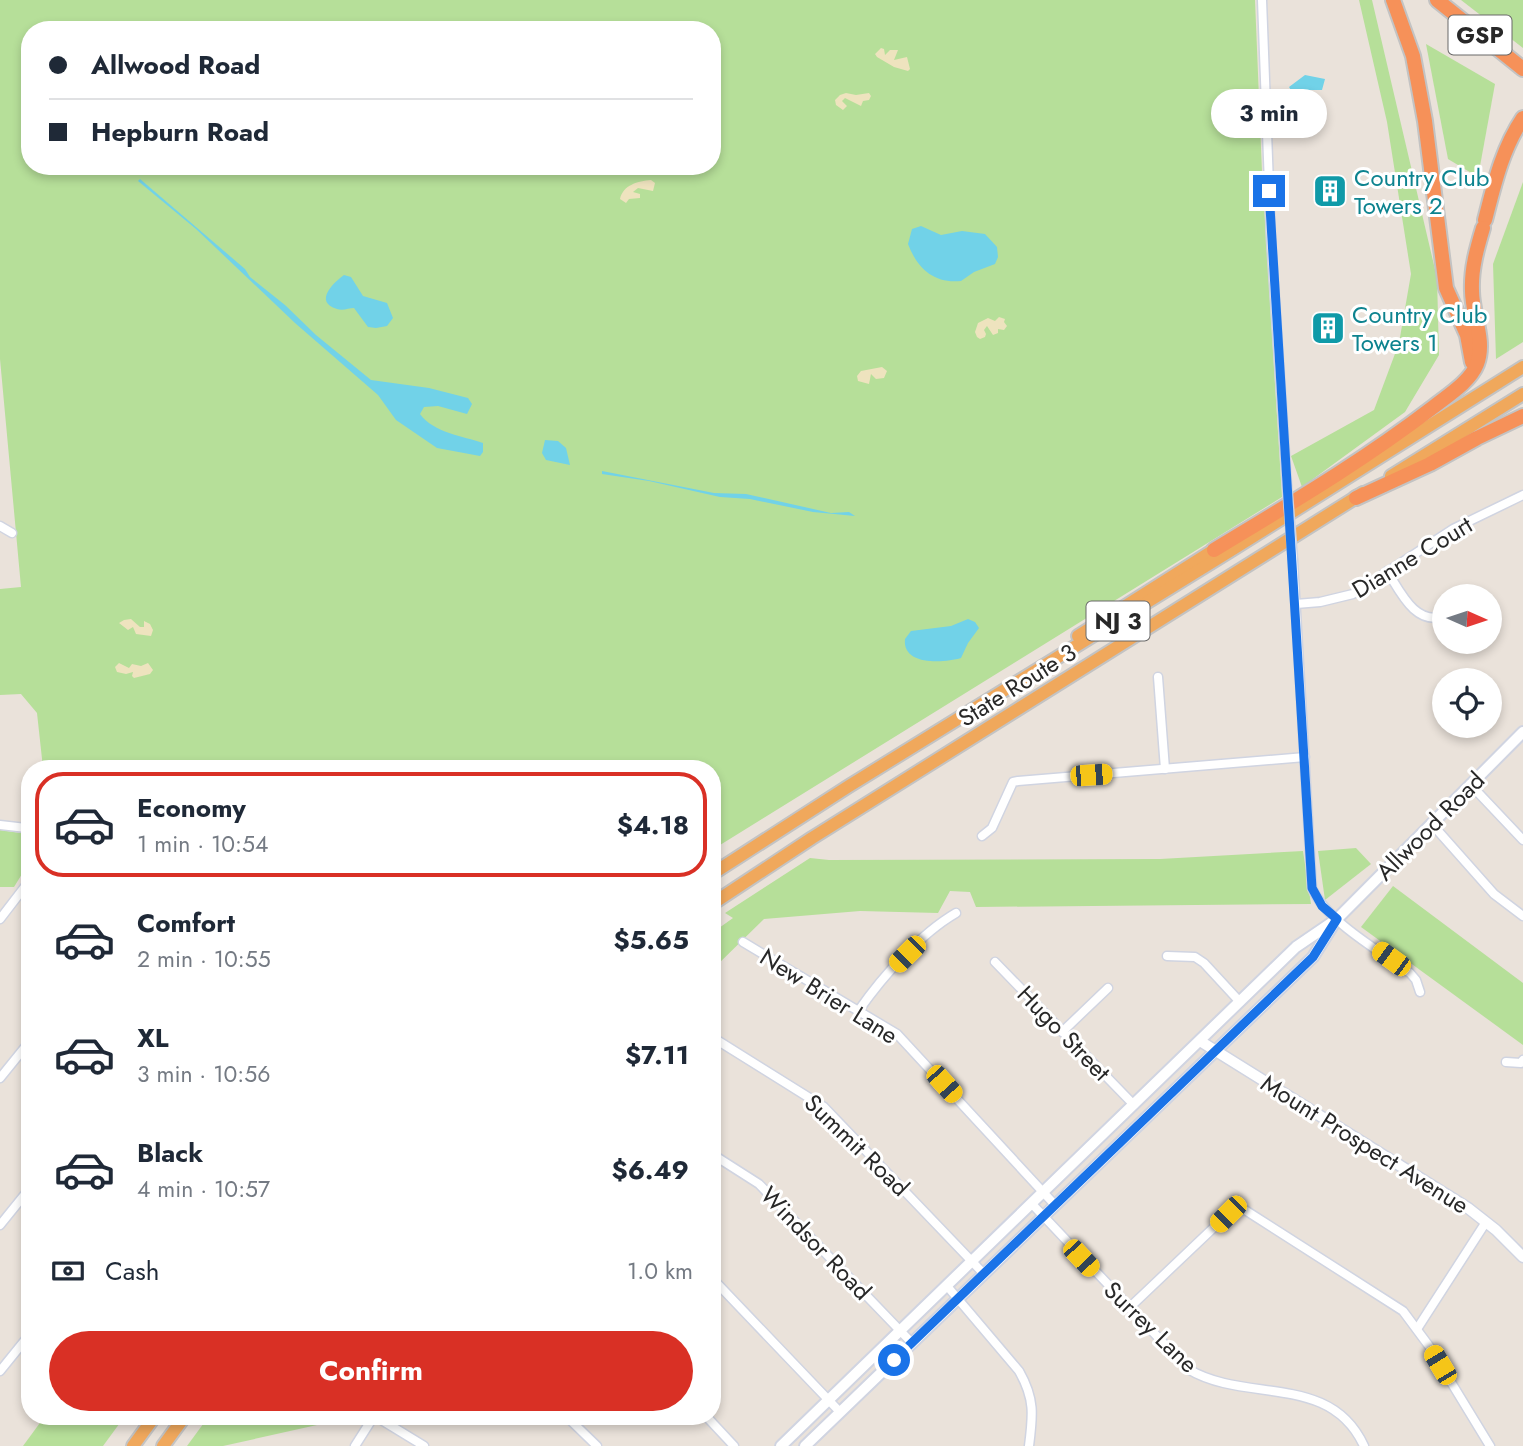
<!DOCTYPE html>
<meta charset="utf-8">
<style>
:root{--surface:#fff;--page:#f6f6f7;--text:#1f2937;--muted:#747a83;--line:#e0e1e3;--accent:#d93025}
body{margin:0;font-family:Jost,sans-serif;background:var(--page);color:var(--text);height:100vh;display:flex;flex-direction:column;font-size:26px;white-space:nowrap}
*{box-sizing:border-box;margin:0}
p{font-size:23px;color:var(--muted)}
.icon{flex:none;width:38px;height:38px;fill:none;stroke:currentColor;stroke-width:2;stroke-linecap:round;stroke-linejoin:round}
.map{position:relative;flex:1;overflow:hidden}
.sheet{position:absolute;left:21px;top:760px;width:700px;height:665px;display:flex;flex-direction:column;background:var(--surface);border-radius:28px;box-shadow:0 4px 10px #0003}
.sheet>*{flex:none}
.top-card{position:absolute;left:21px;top:21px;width:700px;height:154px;border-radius:28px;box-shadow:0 4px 10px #0003;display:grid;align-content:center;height:154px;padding:0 28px;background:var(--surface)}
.needle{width:46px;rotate:93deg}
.controls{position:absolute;left:1432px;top:584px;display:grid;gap:14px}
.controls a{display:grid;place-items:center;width:70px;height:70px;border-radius:50%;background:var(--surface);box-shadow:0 4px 10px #0003;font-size:35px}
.end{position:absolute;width:32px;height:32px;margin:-16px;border:9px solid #1a73e8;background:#fff;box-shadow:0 0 0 4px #fff}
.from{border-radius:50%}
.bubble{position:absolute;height:49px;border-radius:24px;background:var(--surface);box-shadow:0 4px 10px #0003;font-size:23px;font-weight:700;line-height:49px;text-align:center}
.car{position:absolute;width:21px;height:42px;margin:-21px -10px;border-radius:9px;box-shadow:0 0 5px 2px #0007;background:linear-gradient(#f5c518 24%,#345 0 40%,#f5c518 0 76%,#345 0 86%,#f5c518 0)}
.top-card b{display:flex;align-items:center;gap:24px;height:66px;font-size:26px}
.top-card b+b{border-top:2px solid var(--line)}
.top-card i{width:18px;height:18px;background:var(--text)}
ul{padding:12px 0 0;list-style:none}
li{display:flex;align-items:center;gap:21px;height:105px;margin:0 14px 10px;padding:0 14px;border:4px solid transparent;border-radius:28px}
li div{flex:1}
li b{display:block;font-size:26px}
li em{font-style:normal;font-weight:700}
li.on{border-color:var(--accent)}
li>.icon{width:63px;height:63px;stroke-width:1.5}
.pay{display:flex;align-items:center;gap:18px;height:77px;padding:0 28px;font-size:26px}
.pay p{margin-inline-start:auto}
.cta{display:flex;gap:14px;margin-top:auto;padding:14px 28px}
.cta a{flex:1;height:80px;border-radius:42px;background:var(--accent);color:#fff;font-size:28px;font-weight:700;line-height:80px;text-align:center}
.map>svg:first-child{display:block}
.green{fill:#b6df99;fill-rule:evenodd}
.sand{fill:#eee3be}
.water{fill:#71d2e8}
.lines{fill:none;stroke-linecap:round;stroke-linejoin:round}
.minor-casing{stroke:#d0d4e1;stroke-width:11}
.tertiary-casing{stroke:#d0d4e1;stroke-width:13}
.secondary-casing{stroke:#d0d4e1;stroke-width:14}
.trunk-casing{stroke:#c3c3c3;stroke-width:16}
.motorway-casing{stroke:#c3c3c3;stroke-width:18}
.minor{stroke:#fff;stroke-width:8}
.tertiary{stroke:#fff;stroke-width:10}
.secondary{stroke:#fff;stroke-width:10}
.trunk{stroke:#f0a85c;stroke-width:12}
.motorway{stroke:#f69159;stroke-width:14}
.minor-bridge-casing{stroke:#d0d4e1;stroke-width:11;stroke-linecap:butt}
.minor-bridge{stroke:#fff;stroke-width:8}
.route{stroke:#1a73e8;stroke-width:9}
.labels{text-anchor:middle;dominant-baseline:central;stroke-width:6;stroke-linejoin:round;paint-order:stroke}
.shield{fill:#fff;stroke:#686868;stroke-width:2}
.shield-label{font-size:23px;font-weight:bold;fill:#282828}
.culture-label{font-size:24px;fill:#0d838f;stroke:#fff;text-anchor:start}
.street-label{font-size:24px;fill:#282828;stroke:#fff}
</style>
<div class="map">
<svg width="1523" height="1446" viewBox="0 0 1523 1446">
<rect width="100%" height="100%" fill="#eae2da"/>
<g class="green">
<path d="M0 0H1255L1262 172 1282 497 712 850V768H43L37 713 21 694 0 695V589L21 587 0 359ZM30 30H712V166H30Z"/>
<path d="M1359 0H1372L1437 278 1439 355 1405 412 1302 487 1291 456 1374 410 1399 343 1411 274 1387 122Z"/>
<path d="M1461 0H1523V48Z"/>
<path d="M1426 44 1495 84 1478 177 1448 159Z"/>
<path d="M1523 182V342L1496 359 1493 264Z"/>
<path d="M0 830 27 834 30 861 14 887H0Z"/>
<path d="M1356 848 1371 864 1325 900 1318 851Z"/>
<path d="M1303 851 1311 904 976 907 970 892 950 891 938 913 860 911 764 919 712 970V933L733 918 725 913 810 858 829 860 1160 859Z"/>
<path d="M1393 886 1523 983V1045L1361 927Z"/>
<path d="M45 1416H125L103 1446H23Z"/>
<path d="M209 1416H306L317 1425 223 1446H187Z"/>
</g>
<g class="sand">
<path d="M881 48 884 49 885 55 890 50H898L894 60 907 57 910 69 908 71 894 67 877 57 875 54Z"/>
<path d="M846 93 856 95 869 93 871 96 869 100 863 101 861 106 845 98 842 101 847 106 843 110 836 105 835 100 840 95Z"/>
<path d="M651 180 655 183 653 191 638 188 633 192 640 194V198L629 199 626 203 620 199C623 185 638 181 651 180Z"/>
<path d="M999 317 1005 319 1004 322 1007 326 1004 330 998 329V333L993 335 987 326 984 330 986 334 985 337 980 339 977 337 975 332 978 323 988 318 995 321Z"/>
<path d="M882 367 887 371 884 378 876 379 871 374 869 384 858 381 857 376 861 371Z"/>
<path d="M131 619 140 627H144V621L150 624 153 630 151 636 136 634 133 627 128 630 119 623 124 620Z"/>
<path d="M119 663 129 668 132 664 141 666 148 663 153 670 150 674 134 678 132 676 133 672 126 674 117 672 115 667Z"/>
</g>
<g class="water">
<path d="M1305 75 1325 79 1322 90H1308L1294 95 1289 87Z"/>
<path d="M140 179 245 269 250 277 285 305 316 335 371 380 429 388 468 398 472 404 467 414 438 406 424 407 420 414C434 433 463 436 483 443V452L480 456 437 448 396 420 378 395 295 323 196 229 138 181Z"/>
<path d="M921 226 941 235 962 231 985 234 997 247 998 257 995 264 974 272 961 281C934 284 917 268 908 244L912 229Z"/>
<path d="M344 275 351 277 363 296 387 303 393 318 387 326 376 328 368 327 354 308C349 308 343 311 337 309 313 302 334 282 344 275Z"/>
<path d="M545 440 558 441 566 448 570 465 546 460 542 453Z"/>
<path d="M602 471 714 493 746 494 831 513 849 512 855 516 813 512 750 499 720 497 649 481 602 474Z"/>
<path d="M968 619 975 622 979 628 968 643 961 658C944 663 902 666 905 639L911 631 951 626Z"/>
</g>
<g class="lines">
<g class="minor-casing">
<g id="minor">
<path d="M1262 0 1271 238 1287 485"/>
<path d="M0 526 12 533"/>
<path d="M1293 560 1312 888C1326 921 1381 952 1410 973L1416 980 1420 992"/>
<path d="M1387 571C1400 591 1415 626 1444 616"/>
<path d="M1296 604 1320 602 1353 594 1453 529 1523 495"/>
<path d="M1158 677 1165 769"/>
<path d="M1470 784 1523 840"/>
<path d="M1431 823 1494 894 1523 916"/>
<path d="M0 825 26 828 30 831"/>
<path d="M982 836 992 828 1013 782 1018 781 1305 757"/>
<path d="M0 919 30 880"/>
<path d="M743 942 897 1034 1055 1205"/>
<path d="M1167 956 1195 957 1204 963 1240 1002"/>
<path d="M995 962 1134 1105"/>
<path d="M859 1010C883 976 920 934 956 913"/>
<path d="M1062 1032 1108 988"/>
<path d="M712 1037 824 1107 984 1274"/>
<path d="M1506 1062 1521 1063 1523 1060"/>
<path d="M0 1078 30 1041"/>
<path d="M712 1154 759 1184 912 1343"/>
<path d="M1032 1204 1188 1369C1246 1404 1330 1372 1364 1446"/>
<path d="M0 1225 30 1188"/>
<path d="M712 1278 840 1412"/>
<path d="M947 1286 1019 1371C1035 1399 1033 1415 1029 1446"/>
<path d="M1129 1308 1228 1214 1237 1210H1245L1403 1311 1429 1346 1490 1446"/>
<path d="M1417 1329 1486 1222"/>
<path d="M0 1371 30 1334"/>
<path d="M375 1416 424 1446"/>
<path d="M566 1416 597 1446"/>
<path d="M706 1416 734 1446"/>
<path d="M355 1446 374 1416"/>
</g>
</g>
<g class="tertiary-casing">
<path id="tertiary" d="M1200 1041 1468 1208 1496 1230 1523 1257"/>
</g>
<g class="secondary-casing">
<g id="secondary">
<path d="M781 1446 1296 947 1337 919 1523 732"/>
<path d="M805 1446 1313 957 1333 925"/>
</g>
</g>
<g class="trunk-casing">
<g id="trunk">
<path d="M1391 476 1523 394"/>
<path d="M1078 636 1214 550"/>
<path d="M712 874 849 786 1230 551 1523 367"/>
<path d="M712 904 812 838 1363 493"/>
<path d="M133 1446 155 1416"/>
<path d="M163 1446 185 1416"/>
</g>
</g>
<g class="motorway-casing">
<g id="motorway">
<path d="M1393 0 1413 56 1425 121 1446 288 1467 335 1472 362"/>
<path d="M1437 0 1523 69"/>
<path d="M1485 220C1494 185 1502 149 1523 118"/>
<path d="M1356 498 1430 464 1477 438 1523 416"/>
<path d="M1214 550C1288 505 1363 461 1432 408 1447 396 1470 382 1477 364 1486 340 1472 315 1472 291 1471 269 1477 248 1483 228"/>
</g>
</g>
<use href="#minor" class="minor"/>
<use href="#tertiary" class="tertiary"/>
<use href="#secondary" class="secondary"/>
<use href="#trunk" class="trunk"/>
<use href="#motorway" class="motorway"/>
<g class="minor-bridge-casing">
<path id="minor-bridge" d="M1287 485 1293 560"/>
</g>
<use href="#minor-bridge" class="minor-bridge"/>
</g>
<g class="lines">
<path class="route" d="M894 1360 1313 957 1337 919 1322 906 1312 888 1269 191"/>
</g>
<defs>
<g id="building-square" transform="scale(1.75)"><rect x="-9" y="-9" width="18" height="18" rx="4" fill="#0f9aa8" stroke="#fff"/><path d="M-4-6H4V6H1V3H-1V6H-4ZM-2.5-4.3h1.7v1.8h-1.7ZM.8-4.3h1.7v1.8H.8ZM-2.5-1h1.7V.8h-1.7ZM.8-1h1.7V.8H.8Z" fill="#fff"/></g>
</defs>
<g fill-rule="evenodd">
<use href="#building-square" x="1330" y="191"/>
<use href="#building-square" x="1328" y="328"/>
</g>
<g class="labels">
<g class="shield">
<rect x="1448.5" y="15.5" width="63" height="39" rx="5"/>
<rect x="1086.5" y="601.5" width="63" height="39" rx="5"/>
</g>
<g class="shield-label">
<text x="1480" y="35">GSP</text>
<text x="1118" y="621">NJ 3</text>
</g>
<g class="culture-label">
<text x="1354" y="177">Country Club<tspan x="1354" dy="28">Towers 2</tspan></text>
<text x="1352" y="314">Country Club<tspan x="1352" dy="28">Towers 1</tspan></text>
</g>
<g class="street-label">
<text transform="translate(1412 557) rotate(-31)">Dianne Court</text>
<text transform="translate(1017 685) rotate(-32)">State Route 3</text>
<text transform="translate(1430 826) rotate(-45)">Allwood Road</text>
<text transform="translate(829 996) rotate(32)">New Brier Lane</text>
<text transform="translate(1064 1033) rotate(46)">Hugo Street</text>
<text transform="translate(1365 1144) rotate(32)">Mount Prospect Avenue</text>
<text transform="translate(857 1145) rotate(44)">Summit Road</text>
<text transform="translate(816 1243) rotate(46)">Windsor Road</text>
<text transform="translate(1151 1327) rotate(44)">Surrey Lane</text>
</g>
</g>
</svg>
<div class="controls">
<a><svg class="needle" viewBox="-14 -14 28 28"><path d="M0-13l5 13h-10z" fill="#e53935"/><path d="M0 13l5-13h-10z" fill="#747a83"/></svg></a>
<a><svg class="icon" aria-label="locate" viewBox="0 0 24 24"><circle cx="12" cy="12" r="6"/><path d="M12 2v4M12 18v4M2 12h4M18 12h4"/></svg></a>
</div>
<i class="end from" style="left:894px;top:1360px"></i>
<i class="end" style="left:1269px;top:191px"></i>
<div class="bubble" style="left:1211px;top:89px;width:116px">3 min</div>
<i class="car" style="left:1091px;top:775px;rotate:86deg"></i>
<i class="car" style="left:907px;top:954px;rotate:225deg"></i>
<i class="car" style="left:1391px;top:959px;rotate:306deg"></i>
<i class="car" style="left:944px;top:1084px;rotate:138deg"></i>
<i class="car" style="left:1228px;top:1214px;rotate:225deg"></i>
<i class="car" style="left:1081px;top:1258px;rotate:137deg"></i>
<i class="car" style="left:1440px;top:1365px;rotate:329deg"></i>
<div class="top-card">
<b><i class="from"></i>Allwood Road</b>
<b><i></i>Hepburn Road</b>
</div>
<section class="sheet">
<ul>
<li class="on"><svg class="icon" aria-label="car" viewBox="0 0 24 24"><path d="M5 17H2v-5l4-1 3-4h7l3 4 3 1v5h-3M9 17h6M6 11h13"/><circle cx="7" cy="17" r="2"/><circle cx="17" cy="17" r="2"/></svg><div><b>Economy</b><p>1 min · 10:54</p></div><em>$4.18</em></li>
<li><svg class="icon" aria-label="car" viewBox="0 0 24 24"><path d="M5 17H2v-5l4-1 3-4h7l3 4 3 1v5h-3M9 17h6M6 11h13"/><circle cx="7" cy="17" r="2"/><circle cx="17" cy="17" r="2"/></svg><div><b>Comfort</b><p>2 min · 10:55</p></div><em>$5.65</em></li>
<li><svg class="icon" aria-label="car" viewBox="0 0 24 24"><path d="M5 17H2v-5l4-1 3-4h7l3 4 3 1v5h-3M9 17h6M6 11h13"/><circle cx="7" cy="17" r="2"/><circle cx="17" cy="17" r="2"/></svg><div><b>XL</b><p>3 min · 10:56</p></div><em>$7.11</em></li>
<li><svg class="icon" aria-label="car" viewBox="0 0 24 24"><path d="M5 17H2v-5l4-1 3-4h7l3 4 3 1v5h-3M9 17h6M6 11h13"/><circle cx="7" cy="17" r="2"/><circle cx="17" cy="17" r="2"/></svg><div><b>Black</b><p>4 min · 10:57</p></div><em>$6.49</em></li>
</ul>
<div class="pay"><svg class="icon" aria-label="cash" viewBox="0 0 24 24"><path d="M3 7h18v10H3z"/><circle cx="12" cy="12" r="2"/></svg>Cash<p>1.0 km</p></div>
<div class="cta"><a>Confirm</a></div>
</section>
</div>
